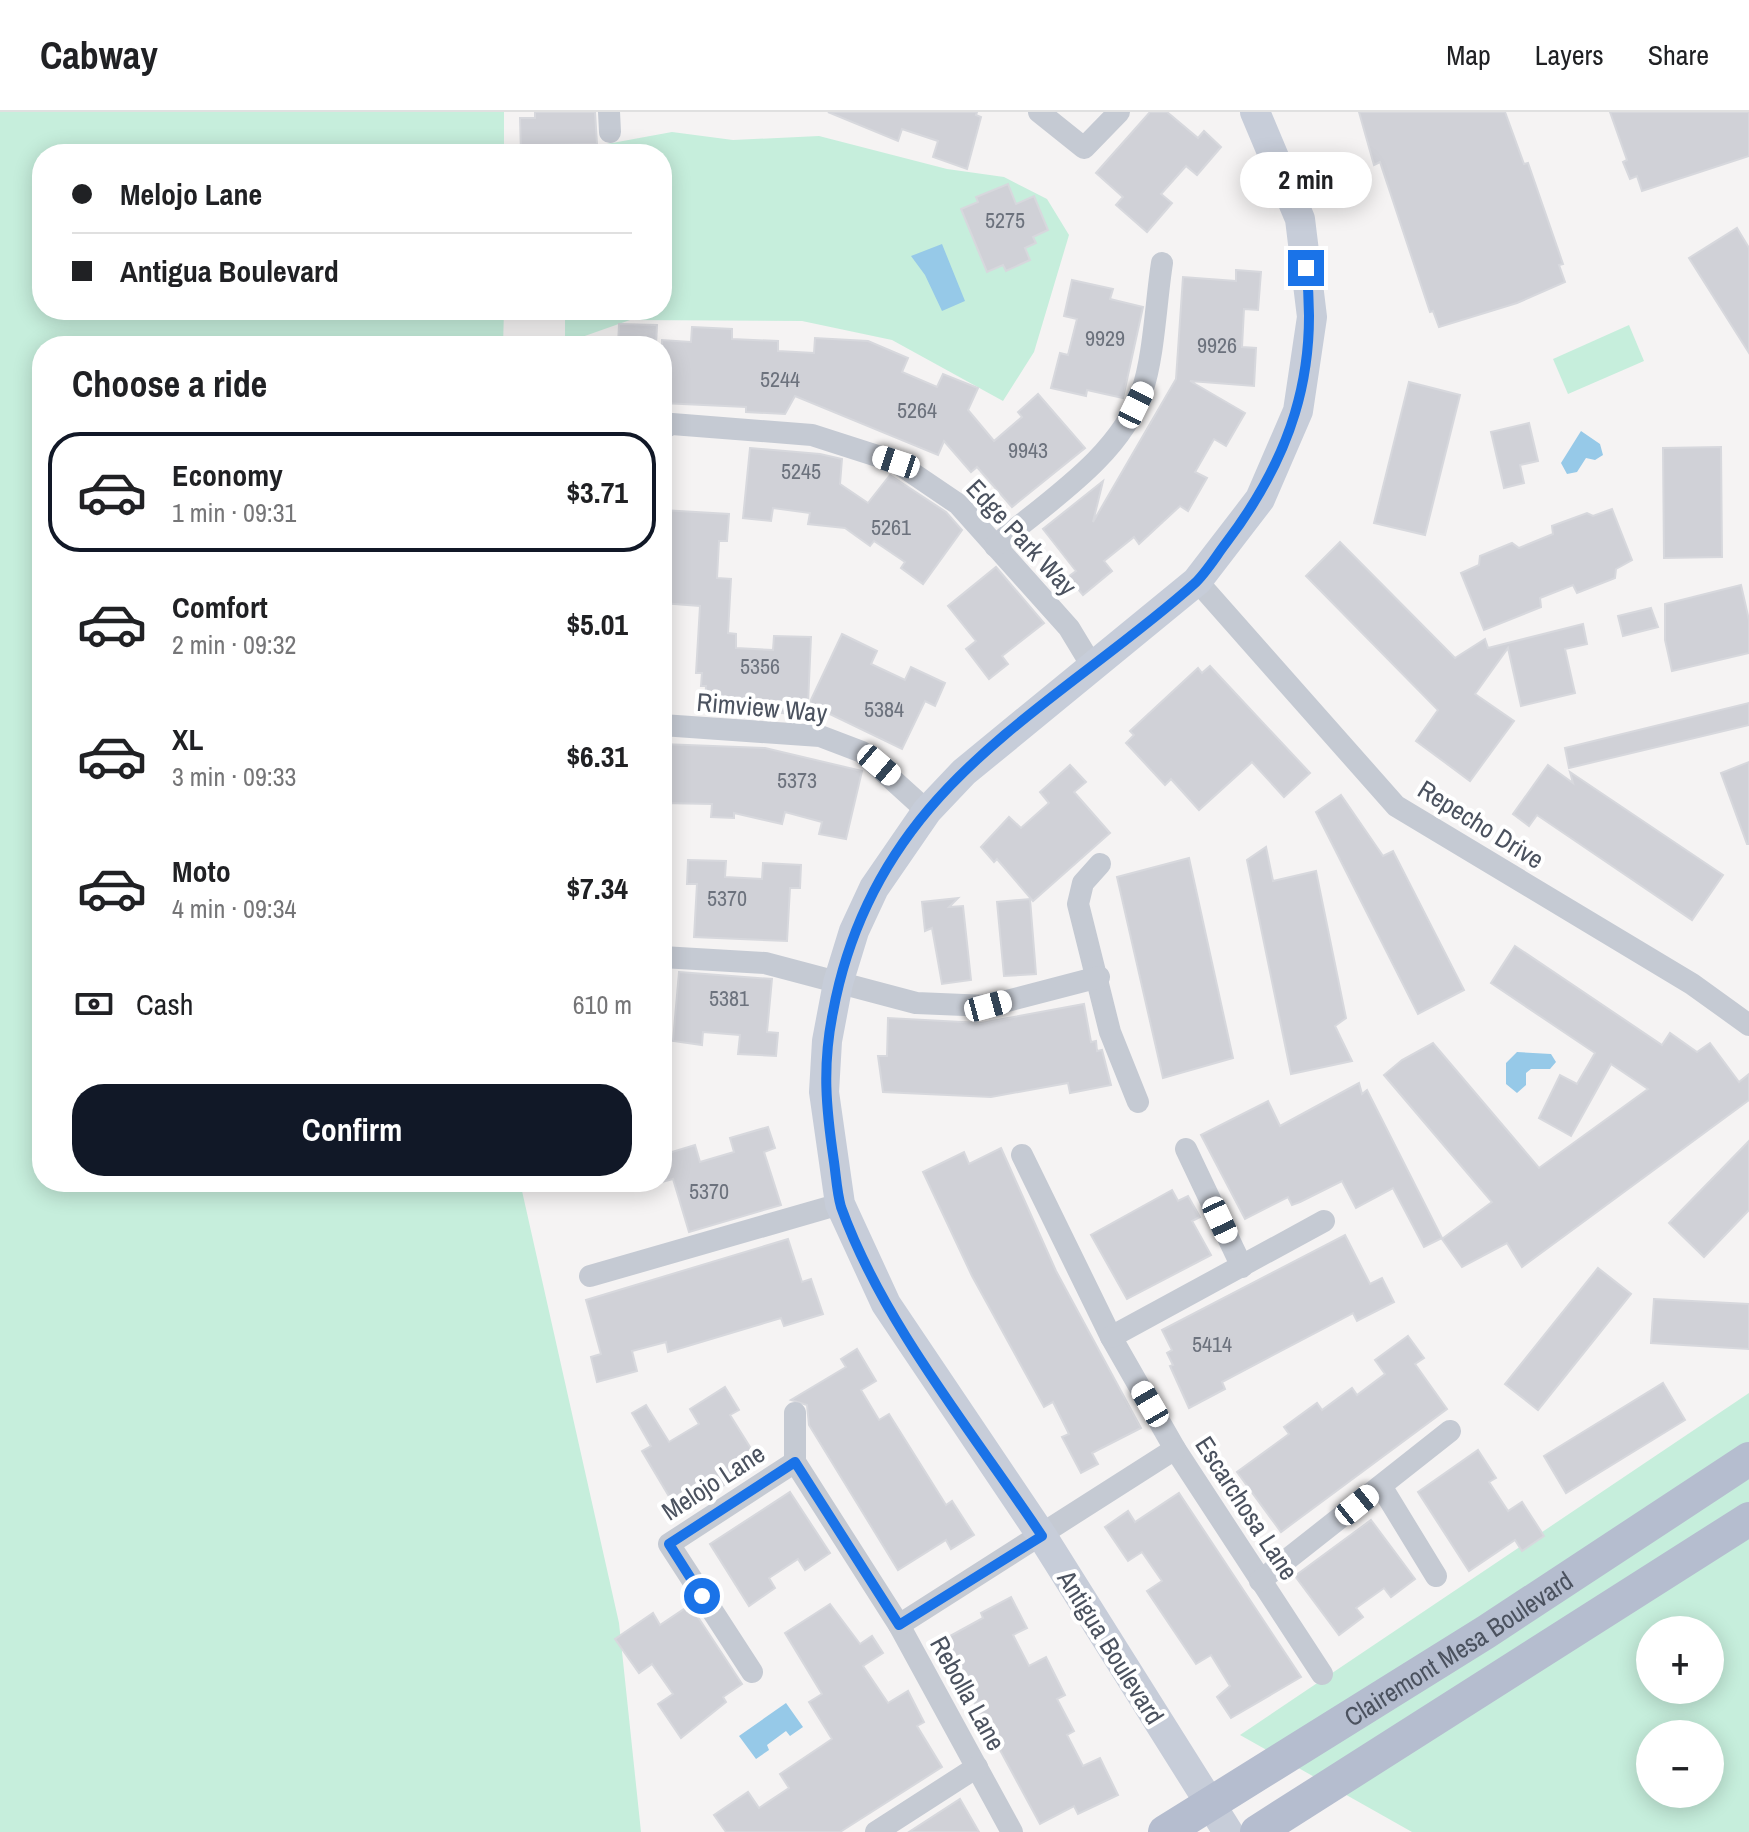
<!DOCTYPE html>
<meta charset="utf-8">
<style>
:root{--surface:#fff;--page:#f6f6f6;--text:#202124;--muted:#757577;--line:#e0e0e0;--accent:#111827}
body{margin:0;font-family:"Archivo Narrow",sans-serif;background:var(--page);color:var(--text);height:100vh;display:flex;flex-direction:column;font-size:30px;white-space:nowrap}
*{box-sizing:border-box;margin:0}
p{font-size:26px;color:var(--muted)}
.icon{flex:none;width:44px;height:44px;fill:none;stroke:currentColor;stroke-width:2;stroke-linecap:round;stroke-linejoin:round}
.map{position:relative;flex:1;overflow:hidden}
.sheet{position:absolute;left:32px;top:224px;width:640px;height:856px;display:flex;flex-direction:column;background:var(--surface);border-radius:32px;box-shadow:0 4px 20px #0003}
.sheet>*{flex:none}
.guide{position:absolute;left:32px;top:32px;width:640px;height:176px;border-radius:32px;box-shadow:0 4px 20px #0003;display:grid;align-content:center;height:176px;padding:0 40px;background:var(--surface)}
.controls{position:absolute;left:1636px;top:1504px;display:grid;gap:16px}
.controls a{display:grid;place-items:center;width:88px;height:88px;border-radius:50%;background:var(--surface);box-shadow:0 4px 20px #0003;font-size:40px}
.end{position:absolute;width:36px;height:36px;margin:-18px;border:10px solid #1a73e8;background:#fff;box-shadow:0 0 0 4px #fff}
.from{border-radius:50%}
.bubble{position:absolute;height:56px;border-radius:28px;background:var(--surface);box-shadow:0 4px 20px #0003;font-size:26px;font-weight:700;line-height:56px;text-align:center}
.car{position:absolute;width:24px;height:48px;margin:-24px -12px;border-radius:10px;box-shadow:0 0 6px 2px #0007;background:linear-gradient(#fff 24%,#345 0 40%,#fff 0 76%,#345 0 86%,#fff 0)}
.guide b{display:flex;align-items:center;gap:28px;height:76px;font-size:30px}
.guide b+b{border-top:2px solid var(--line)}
.guide i{width:20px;height:20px;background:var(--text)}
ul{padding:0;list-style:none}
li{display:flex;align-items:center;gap:24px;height:120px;margin:0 16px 12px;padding:0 24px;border:4px solid transparent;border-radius:32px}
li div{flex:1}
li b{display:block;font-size:30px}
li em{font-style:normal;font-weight:700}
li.current{border-color:var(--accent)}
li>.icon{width:72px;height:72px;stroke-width:1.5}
h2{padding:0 40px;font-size:36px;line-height:96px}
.pay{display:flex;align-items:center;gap:20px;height:88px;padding:0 40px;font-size:30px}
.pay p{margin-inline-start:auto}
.primary-button{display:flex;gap:16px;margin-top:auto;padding:16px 40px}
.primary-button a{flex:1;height:92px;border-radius:32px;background:var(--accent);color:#fff;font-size:32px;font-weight:700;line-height:92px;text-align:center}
header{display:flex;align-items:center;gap:48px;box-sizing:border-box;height:112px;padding:0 40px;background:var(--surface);border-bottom:2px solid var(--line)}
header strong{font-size:38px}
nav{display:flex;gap:44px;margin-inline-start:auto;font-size:28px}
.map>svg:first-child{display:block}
.green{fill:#c6eedc;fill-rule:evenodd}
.water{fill:#96c9e8}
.building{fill:#d0d1d7;stroke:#d7d8dd;stroke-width:2}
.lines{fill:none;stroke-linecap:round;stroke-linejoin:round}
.street{stroke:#c5cad3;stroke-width:22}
.secondary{stroke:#c7cdd9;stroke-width:30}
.primary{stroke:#b5bdcf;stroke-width:34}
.route{stroke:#1a73e8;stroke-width:10}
.labels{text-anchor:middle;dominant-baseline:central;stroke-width:8;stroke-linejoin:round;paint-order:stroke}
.number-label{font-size:22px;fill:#6c727d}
.street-label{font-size:26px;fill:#4b525f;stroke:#fff}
</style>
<header>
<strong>Cabway</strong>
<nav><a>Map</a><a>Layers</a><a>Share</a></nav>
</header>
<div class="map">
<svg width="1749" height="1720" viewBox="0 0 1749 1720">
<rect width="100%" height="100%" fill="#f5f3f3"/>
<g class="green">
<path d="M0 0H504V42H42V198H504L503 234H42V1070H520L619 1511 641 1720H0Z"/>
<path d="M672 20 733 28 819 24 947 57 1004 65 1047 87 1069 123 1034 240 1003 289 892 228 802 209 630 208 565 231V198H662V42L563 40Z"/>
<path d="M1629 213 1644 249 1568 282 1553 247Z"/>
<path d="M1749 1281V1720H1412L1240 1623ZM1650 1518H1710V1578H1650ZM1650 1622H1710V1682H1650Z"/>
</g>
<g class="water">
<path d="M942 132 965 189 942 199 925 163 911 144Z"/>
<path d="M1581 319 1600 332 1603 343 1595 348 1586 346 1577 360 1567 362 1561 351Z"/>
<path d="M1517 940 1551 942 1556 950 1550 957H1531L1526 961V973L1517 981 1506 972V951Z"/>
<path d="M786 1591 803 1615 790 1624 786 1619 767 1633 769 1638 756 1647 739 1624Z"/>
</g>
<g class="building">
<path d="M535 0H595L597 32 544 33V42H521L520 6H535Z"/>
<path d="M828 0H977L976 3 981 5 967 57 933 45 938 29 902 17 898 29Z"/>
<path d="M1150 0H1167L1198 26 1204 19 1221 35 1197 63 1186 54 1161 82 1172 91 1147 120 1116 93 1123 85 1096 61Z"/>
<path d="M1359 0H1505L1524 52 1528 51 1563 152 1559 153 1565 170 1517 191 1439 215 1433 199 1430 200 1380 50 1374 53Z"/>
<path d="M1610 0H1749V44L1642 79 1637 64 1630 67 1623 50 1627 48Z"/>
<path d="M1008 72 1016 92 1034 84 1048 118 1033 125 1036 131 1025 136 1030 148 1006 159 1003 153 987 160 961 97 978 90 976 85Z"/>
<path d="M1737 116 1749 136V241L1689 146Z"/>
<path d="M1236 158 1261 160 1258 198 1244 197 1242 235 1256 236 1254 274 1190 269 1245 301 1226 334 1214 327 1195 360 1207 366 1188 399 1180 394 1139 432 1134 425 1104 449 1112 459 1083 483 1068 465 1076 459 1043 417 1103 369 1093 410 1176 267 1183 165 1236 169Z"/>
<path d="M1072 168 1113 177 1110 187 1143 195 1123 286 1087 278 1086 284 1051 276 1060 241 1068 243 1077 207 1064 204Z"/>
<path d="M619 212 657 213 656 234H618Z"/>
<path d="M692 215 732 217V227L778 229V239L814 241 815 226 868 229 908 246 902 260 937 275 943 262 978 276 968 298 994 329 1022 305 1018 300 1038 282 1085 336 1012 395 977 355 971 360 944 329 938 343 795 284 785 302 746 300V295L662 291V228L691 230Z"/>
<path d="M1409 270 1460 283 1425 423 1374 411Z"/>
<path d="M1529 311 1538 349 1520 353 1524 371 1504 376 1491 320Z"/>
<path d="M1721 335 1722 445 1664 446 1663 336Z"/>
<path d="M750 336 820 342 842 347 840 372 868 391 890 363 946 400 962 418 923 472 901 456 905 450 874 429 870 434 845 416 808 412 810 401 773 396 771 409 743 406Z"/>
<path d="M1612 397 1632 448 1616 457 1615 466 1577 481 1573 473 1540 486 1541 495 1484 518 1461 461 1479 453 1480 444 1512 431 1519 436 1553 422 1552 414 1587 401 1593 404Z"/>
<path d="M662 398 729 402 727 429H719L717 466 731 467 728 521 736 522V536L773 538 774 524 811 525 808 592 799 587 798 602 705 597 706 574H701L702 561H696L700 494 662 491Z"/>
<path d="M1340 430 1455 546 1485 527 1488 536 1583 512 1587 532 1565 537 1575 581 1521 594 1508 536 1475 582 1514 609 1470 669 1416 629 1438 598 1306 464Z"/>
<path d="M996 455 1044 511 1002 544 1008 552 989 567 966 537 976 529 948 494Z"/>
<path d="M1741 473 1749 508V541L1672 559 1665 528V492Z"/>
<path d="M1651 496 1658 515 1623 524 1618 504Z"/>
<path d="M842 522 877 539 871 552 905 568 911 555 945 571 935 594 925 589 902 637 809 592Z"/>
<path d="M1210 554 1310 661 1284 685 1252 650 1199 698 1171 667 1165 673 1126 631 1134 623 1130 619 1198 556 1202 561Z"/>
<path d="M1749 591V613L1569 656 1565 636Z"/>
<path d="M662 632 765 636 862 659 846 727 819 722 822 710 785 700 782 712 734 701V706L711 705 712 692 662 691Z"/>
<path d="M1749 650V732H1747L1721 661Z"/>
<path d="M1070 653 1086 670 1074 680 1110 721 1033 789 997 747 994 750 981 735 1009 705 1021 716 1049 691 1040 680Z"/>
<path d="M1548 653 1573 671 1570 660 1723 763 1692 808 1537 703 1529 714 1513 702Z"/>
<path d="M1341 683 1383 744 1393 739 1464 878 1418 902 1316 700Z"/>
<path d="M1266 735 1273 769 1316 759 1346 906 1335 914 1352 949 1291 962 1247 748Z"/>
<path d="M1189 746 1233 946 1163 966 1117 765Z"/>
<path d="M688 748 726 749 725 765 762 767 763 751 801 753 800 776H790L787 829 694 825 697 772H687Z"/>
<path d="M958 786 949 795 963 794 971 868 942 872 932 816 925 819 922 790Z"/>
<path d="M1030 787 1036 862 1004 864 997 790Z"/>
<path d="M1515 834 1662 933 1670 921 1697 940 1710 931 1739 970 1749 962V988L1522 1155 1507 1131 1462 1155 1442 1127 1492 1090 1384 963 1402 948 1433 931 1539 1056 1648 977 1611 952 1571 1024 1539 1006 1560 963 1577 972 1595 941 1491 871Z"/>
<path d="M679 860 772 867 767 920 778 921 776 944 738 942 740 923 703 920 702 933 673 929Z"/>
<path d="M1084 892 1091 930 1096 929 1097 939 1102 938 1111 973 1070 981 1068 971 991 985 883 980 878 944H887L888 906 981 911Z"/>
<path d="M1359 971 1362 982 1367 978 1442 1126 1424 1135 1393 1076 1356 1096 1342 1069 1300 1090 1292 1093 1288 1085 1245 1107 1201 1023 1268 989 1280 1014Z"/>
<path d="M768 1015 775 1036 764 1040 781 1093 689 1120 673 1067 662 1070V1043L695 1033 700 1050 734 1040 730 1026Z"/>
<path d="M1749 1029V1098L1704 1145 1669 1111Z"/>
<path d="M1001 1036 1056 1159 1141 1316 1092 1341 1098 1352 1081 1361 1062 1325 1069 1322 1053 1290 1044 1295 972 1164 923 1060 964 1040 969 1052Z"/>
<path d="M1172 1078 1178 1089 1188 1084 1200 1105 1192 1109 1211 1143 1127 1187 1091 1123Z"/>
<path d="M1345 1123 1370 1172 1382 1166 1394 1190 1357 1209 1353 1201 1222 1270 1225 1277 1189 1296 1170 1254 1173 1253 1167 1241 1172 1238 1162 1218Z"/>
<path d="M788 1127 802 1170 811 1167 823 1202 784 1214 781 1206 668 1240 666 1230 632 1239 637 1259 597 1270 591 1245 601 1242 586 1188Z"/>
<path d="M1598 1156 1631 1182 1538 1298 1505 1272Z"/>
<path d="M1654 1187 1749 1192V1237L1651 1231Z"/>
<path d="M1408 1224 1424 1246 1415 1252 1447 1297 1281 1420 1237 1360 1289 1322 1284 1315 1317 1291 1322 1298 1352 1276 1357 1283 1385 1262 1375 1248Z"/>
<path d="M857 1237 876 1269 861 1278 879 1308 889 1302 946 1393 952 1389 974 1423 951 1437 946 1428 898 1458 809 1313 807 1293 791 1288 846 1255 841 1247Z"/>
<path d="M1663 1271 1685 1308 1566 1381 1544 1344Z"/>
<path d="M725 1275 739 1298 730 1303 760 1351 679 1401 642 1339 651 1334 632 1301 646 1293 669 1330 699 1312 690 1297Z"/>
<path d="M1478 1338 1496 1366 1489 1370 1508 1399 1522 1390 1544 1424 1522 1439 1515 1428 1469 1459 1418 1380Z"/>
<path d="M790 1380 830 1441 805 1458 798 1447 769 1466 775 1476 749 1494 710 1432Z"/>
<path d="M1179 1381 1301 1565 1231 1606 1217 1585 1230 1574 1211 1543 1196 1552 1147 1479 1162 1469 1142 1440 1128 1449 1105 1415 1128 1399 1135 1410Z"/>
<path d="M1371 1408 1415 1467 1391 1485 1384 1476 1356 1496 1363 1505 1339 1523 1295 1464Z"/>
<path d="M1011 1485 1027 1516 1013 1523 1029 1554 1046 1545 1065 1583 1057 1587 1074 1619 1067 1623 1083 1654 1100 1646 1118 1683 1078 1702 1074 1694 1040 1712 941 1529 983 1506 981 1501Z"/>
<path d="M830 1492 860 1532 872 1524 883 1541 863 1554 888 1591 908 1579 924 1610 917 1614 942 1655 840 1720H726L714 1703 748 1680 759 1696 789 1676 780 1662 832 1627 809 1590 822 1582 785 1521Z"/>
<path d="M690 1493 742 1572 723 1585 726 1590 681 1626 658 1592 673 1582 652 1552 639 1561 615 1527 653 1501 660 1513Z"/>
<path d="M960 1687 979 1720H909Z"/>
</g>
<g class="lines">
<g class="street">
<path d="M609 0 610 20"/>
<path d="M1039 0 1084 36 1119 0"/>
<path d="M662 317 672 312 812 323 896 350 958 392 1069 516 1092 554"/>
<path d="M995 434C1045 391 1120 345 1142 279 1154 245 1156 188 1162 151"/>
<path d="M1197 469 1396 694 1692 872 1749 913"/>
<path d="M662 613 820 624 862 640 927 699"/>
<path d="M1100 752 1083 771 1078 792 1110 920 1138 990"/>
<path d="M662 845 765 851 916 891 988 894 1099 865"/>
<path d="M1186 1037 1242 1155"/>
<path d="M1022 1043 1111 1225 1175 1337 1322 1562"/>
<path d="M590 1164 840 1092"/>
<path d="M1111 1225 1324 1109"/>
<path d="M795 1301V1350L899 1513 1012 1720"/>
<path d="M1381 1374 1436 1464"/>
<path d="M1260 1469 1450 1319"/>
<path d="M899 1513 1175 1337"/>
<path d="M752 1560 669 1432 795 1350"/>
<path d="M876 1720 977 1655"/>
</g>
<path class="secondary" d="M1228 1720 1042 1424 886 1192 840 1092 824 980 827 929 838 871 854 819 874 776 927 699 964 660 1197 469 1260 387 1298 299 1312 205 1300 107 1255 0"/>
<g class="primary">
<path id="s1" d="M1165 1720 1486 1520 1749 1347"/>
<path d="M1257 1720 1749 1407"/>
</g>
</g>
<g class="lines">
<path class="route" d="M702 1484 669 1432 795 1350 899 1513 1042 1424C974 1322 882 1210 841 1095 837 1081 836 1064 834 1050 826 996 822 954 833 900 847 824 879 756 929 697 1001 612 1110 547 1194 472 1206 461 1216 444 1226 431 1290 347 1319 261 1306 156"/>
</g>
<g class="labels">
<g class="number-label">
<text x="1005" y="108">5275</text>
<text x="1105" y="226">9929</text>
<text x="1217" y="233">9926</text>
<text x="780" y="267">5244</text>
<text x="917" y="298">5264</text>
<text x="1028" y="338">9943</text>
<text x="801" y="359">5245</text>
<text x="891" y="415">5261</text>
<text x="760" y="554">5356</text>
<text x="884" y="597">5384</text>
<text x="797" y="668">5373</text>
<text x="727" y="786">5370</text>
<text x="729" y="886">5381</text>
<text x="709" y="1079">5370</text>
<text x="1212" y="1232">5414</text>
</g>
<g class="street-label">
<text transform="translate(1022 425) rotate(47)">Edge Park Way</text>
<text transform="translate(762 595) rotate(5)">Rimview Way</text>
<text transform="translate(1481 712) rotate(32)">Repecho Drive</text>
<text transform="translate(713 1370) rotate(-33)">Melojo Lane</text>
<text transform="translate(1247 1396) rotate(57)">Escarchosa Lane</text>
<text transform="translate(1111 1535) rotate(58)">Antigua Boulevard</text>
<text stroke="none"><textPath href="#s1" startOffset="346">Clairemont Mesa Boulevard</textPath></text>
<text transform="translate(968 1581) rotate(61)">Rebolla Lane</text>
</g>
</g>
</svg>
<div class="controls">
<a>+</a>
<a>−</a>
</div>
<i class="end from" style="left:702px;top:1484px"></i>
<i class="end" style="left:1306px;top:156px"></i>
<div class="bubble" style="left:1240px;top:40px;width:132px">2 min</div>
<i class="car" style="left:1136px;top:293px;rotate:26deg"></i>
<i class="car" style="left:896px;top:350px;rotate:288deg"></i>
<i class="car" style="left:879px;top:653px;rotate:130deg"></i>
<i class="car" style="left:988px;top:894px;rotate:75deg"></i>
<i class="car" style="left:1220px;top:1108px;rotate:155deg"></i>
<i class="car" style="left:1150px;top:1292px;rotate:330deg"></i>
<i class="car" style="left:1357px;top:1393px;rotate:51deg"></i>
<div class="guide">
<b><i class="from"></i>Melojo Lane</b>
<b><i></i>Antigua Boulevard</b>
</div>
<section class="sheet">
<h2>Choose a ride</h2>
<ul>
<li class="current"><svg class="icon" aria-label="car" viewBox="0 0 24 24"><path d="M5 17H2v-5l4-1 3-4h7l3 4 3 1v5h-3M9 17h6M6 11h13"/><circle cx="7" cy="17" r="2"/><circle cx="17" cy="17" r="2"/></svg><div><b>Economy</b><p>1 min · 09:31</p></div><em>$3.71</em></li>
<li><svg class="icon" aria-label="car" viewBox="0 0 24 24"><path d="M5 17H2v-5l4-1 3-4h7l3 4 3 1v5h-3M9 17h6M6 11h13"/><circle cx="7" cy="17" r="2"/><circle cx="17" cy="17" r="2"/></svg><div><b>Comfort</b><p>2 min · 09:32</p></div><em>$5.01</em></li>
<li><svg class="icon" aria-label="car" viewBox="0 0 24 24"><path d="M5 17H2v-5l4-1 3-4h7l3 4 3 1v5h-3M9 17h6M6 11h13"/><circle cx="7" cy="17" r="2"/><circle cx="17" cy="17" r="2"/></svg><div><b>XL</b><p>3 min · 09:33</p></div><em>$6.31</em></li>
<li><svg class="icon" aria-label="car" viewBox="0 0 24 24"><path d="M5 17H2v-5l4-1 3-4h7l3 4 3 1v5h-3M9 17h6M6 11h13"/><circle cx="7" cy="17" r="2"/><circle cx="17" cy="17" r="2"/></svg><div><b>Moto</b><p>4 min · 09:34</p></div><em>$7.34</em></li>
</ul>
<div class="pay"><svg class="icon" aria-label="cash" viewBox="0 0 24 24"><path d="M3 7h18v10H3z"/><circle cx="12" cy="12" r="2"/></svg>Cash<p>610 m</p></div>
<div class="primary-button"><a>Confirm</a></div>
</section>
</div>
